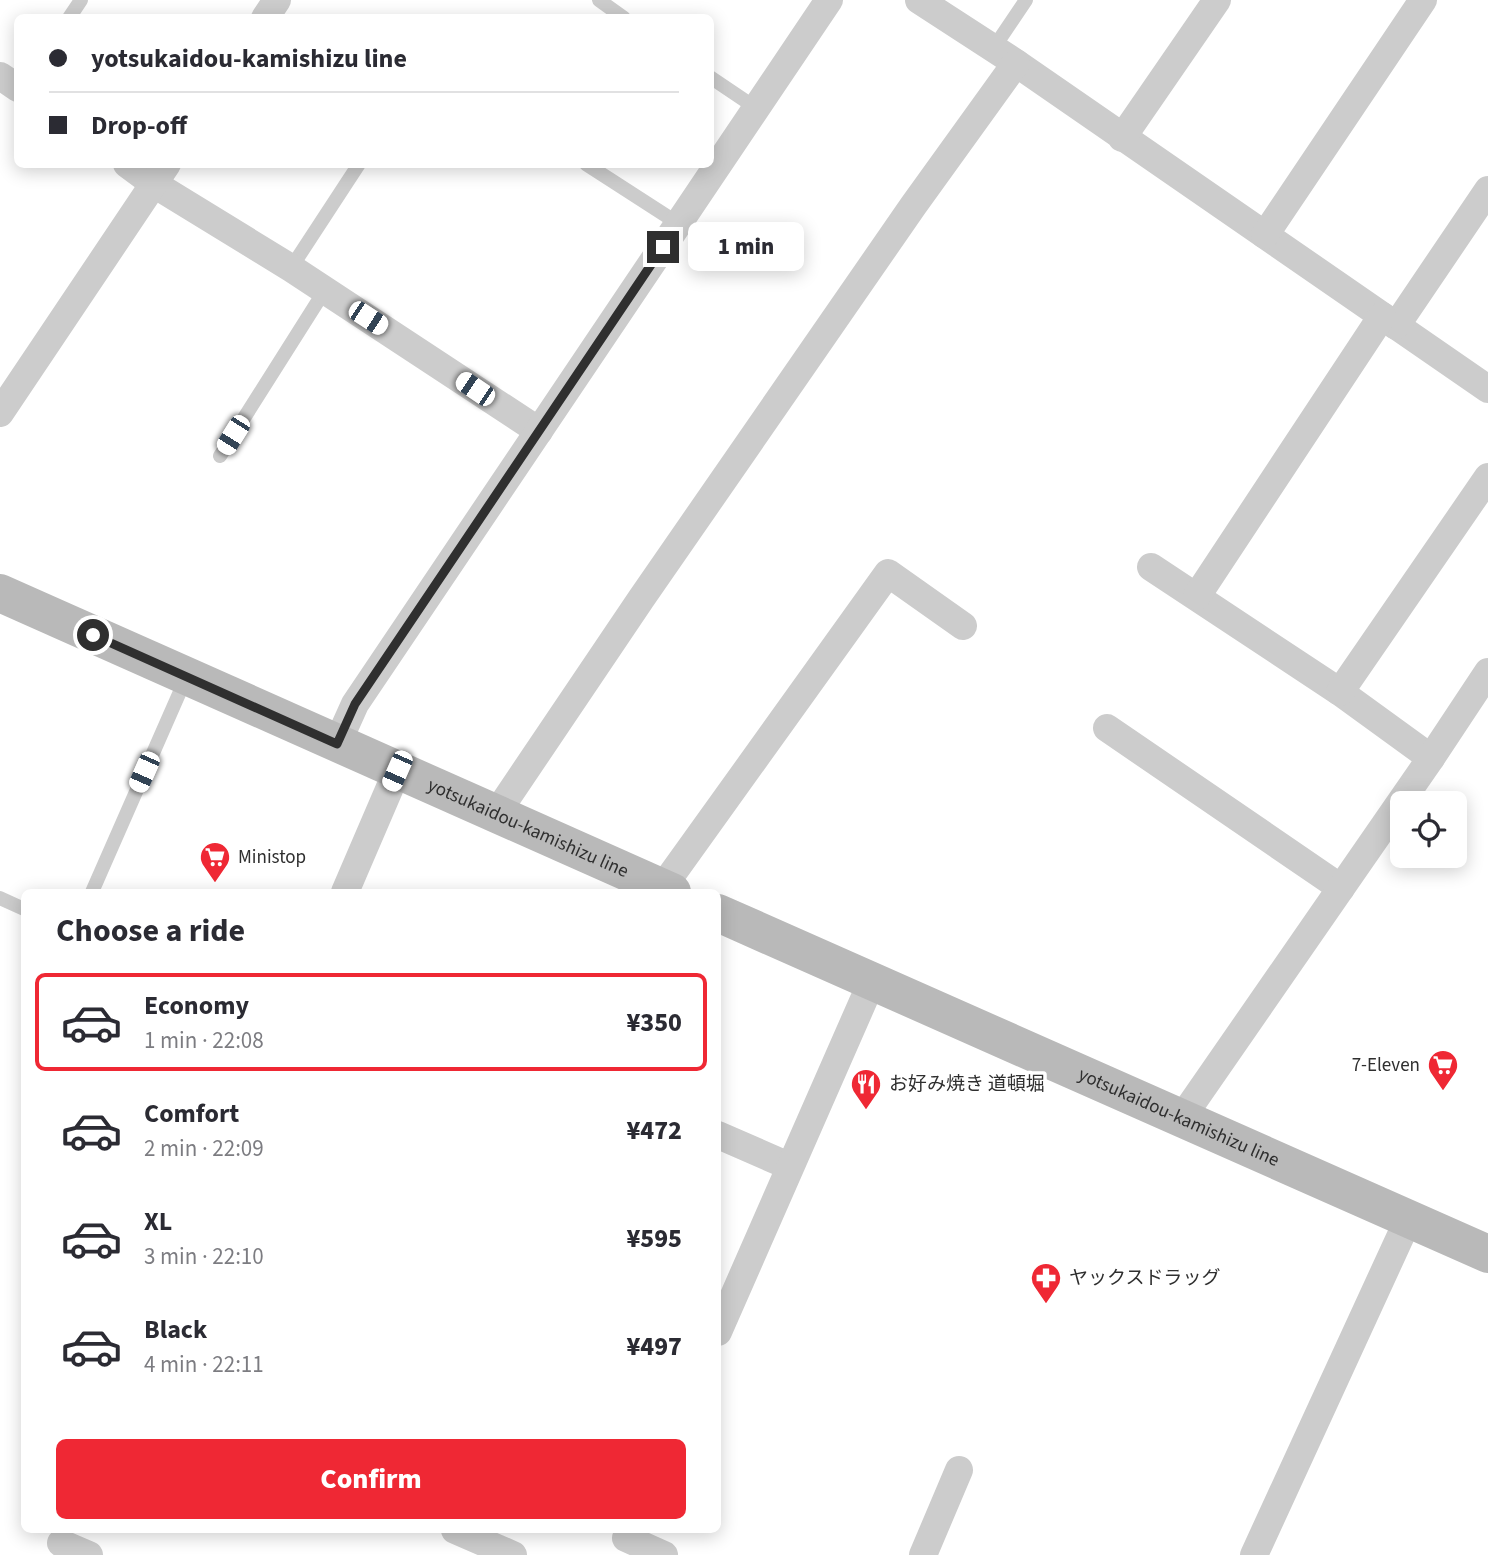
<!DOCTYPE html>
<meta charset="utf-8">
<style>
:root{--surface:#fff;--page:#f7f7f7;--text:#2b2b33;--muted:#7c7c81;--line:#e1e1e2;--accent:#ef2834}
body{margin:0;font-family:"Source Sans 3","Noto Sans JP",sans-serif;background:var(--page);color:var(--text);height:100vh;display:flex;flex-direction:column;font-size:26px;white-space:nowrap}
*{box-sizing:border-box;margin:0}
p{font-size:23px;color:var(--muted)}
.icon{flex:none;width:38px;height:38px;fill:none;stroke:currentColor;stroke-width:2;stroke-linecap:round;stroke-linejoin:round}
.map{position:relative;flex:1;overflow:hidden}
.details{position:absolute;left:21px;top:889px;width:700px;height:644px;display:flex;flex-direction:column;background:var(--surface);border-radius:10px;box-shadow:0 4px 18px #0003}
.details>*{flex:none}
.banner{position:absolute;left:14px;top:14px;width:700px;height:154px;border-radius:10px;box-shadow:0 4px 18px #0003;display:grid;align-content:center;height:154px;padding:0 35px;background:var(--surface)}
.fabs{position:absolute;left:1390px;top:791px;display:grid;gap:14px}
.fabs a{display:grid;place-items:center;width:77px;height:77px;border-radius:10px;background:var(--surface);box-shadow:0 4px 18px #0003;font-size:35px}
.end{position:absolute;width:32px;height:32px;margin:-16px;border:9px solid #2f2f2f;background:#fff;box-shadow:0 0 0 4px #fff}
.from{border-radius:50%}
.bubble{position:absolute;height:49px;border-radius:10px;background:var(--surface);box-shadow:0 4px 18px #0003;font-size:23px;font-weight:800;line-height:49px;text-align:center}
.car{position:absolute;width:21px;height:42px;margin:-21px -10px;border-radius:9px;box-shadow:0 0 5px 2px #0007;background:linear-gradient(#fff 24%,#345 0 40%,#fff 0 76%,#345 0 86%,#fff 0)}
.banner b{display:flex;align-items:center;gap:24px;height:66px;font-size:26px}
.banner b+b{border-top:2px solid var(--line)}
.banner i{width:18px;height:18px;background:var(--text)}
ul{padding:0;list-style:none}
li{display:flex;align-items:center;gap:21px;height:98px;margin:0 14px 10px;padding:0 21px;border:4px solid transparent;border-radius:10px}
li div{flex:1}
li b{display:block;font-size:26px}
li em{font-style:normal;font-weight:800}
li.active{border-color:var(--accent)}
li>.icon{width:63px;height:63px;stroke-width:1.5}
h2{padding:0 35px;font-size:32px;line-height:84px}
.action{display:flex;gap:14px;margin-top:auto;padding:14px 35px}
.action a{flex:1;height:80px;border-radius:10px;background:var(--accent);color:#fff;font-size:28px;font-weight:800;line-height:80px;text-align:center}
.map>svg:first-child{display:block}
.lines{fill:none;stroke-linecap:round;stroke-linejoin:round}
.lane{stroke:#ccc;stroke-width:14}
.street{stroke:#ccc;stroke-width:28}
.secondary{stroke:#b9b9b9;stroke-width:38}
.route{stroke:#2f2f2f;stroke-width:9}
.labels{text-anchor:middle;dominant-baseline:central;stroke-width:7;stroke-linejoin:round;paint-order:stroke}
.street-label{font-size:19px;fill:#2f2f2f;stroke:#fff}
.poi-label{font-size:19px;fill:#2f2f2f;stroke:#fff;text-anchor:start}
</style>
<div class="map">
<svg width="1488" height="1555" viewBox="0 0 1488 1555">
<rect width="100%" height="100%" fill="#fff"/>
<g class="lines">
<g class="lane">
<path d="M599 0 624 18"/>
<path d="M69 18 81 0"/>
<path d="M993 49 1026 0"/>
<path d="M710 77 756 108"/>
<path d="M586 164 679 224"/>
<path d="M291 268 359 164"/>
<path d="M220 456 325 290"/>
<path d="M92 892 186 678"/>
<path d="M0 898 24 909"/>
</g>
<g class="street">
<path d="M919 0 1016 63 1488 389"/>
<path d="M265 18 277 0"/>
<path d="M0 76 18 88"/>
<path d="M1122 138 1217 0"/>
<path d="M127 164 154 184 291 268 539 431"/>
<path d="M1265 235 1423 0"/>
<path d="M1396 326 1488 190"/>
<path d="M0 413 167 164"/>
<path d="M1151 567 1340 692 1431 758"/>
<path d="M1197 596 1382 316"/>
<path d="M1340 692 1488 477"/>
<path d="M1107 728 1341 888"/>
<path d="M337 744 355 704 829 0"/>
<path d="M496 814 641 599 913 206 1016 63"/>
<path d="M662 888 888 573 963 626"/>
<path d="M345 892 397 771"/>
<path d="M1181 1119 1431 758 1488 672"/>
<path d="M718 1135 789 1166"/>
<path d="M718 1332 872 981"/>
<path d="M455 1530 513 1555"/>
<path d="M626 1538 664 1555"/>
<path d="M61 1543 89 1555"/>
<path d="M923 1555 959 1470"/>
<path d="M1254 1555 1408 1220"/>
</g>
<g class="secondary">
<path id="s1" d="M0 593 672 892"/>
<path id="s2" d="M718 913 1488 1254"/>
</g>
</g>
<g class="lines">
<path class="route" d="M93 635 337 744 355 704 663 247"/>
</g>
<defs>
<g id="supermarket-pin" transform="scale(1.575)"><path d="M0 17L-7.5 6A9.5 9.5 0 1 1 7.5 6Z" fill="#ef2834" stroke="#fff"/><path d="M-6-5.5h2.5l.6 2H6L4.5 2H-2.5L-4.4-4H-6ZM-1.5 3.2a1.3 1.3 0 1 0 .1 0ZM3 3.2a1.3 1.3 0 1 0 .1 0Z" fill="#fff"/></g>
<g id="restaurant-pin" transform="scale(1.575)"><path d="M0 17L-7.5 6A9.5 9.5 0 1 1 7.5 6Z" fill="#ef2834" stroke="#fff"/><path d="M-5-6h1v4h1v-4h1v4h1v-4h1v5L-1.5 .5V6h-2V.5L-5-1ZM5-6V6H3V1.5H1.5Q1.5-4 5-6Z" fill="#fff"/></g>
<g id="pharmacy-pin" transform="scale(1.575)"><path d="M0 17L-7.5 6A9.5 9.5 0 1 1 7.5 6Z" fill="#ef2834" stroke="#fff"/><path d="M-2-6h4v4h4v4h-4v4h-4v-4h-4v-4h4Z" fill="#fff"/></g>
</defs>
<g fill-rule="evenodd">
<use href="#supermarket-pin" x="215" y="857"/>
<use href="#supermarket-pin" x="1443" y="1065"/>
<use href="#restaurant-pin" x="866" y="1084"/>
<use href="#pharmacy-pin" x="1046" y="1278"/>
</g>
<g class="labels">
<g class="street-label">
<text stroke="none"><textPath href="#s1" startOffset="578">yotsukaidou-kamishizu line</textPath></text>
<text stroke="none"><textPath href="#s2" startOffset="504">yotsukaidou-kamishizu line</textPath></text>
</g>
<g class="poi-label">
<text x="238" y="857">Ministop</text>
<text x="1420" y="1065" text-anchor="end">7-Eleven</text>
<text x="889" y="1084">お好み焼き 道頓堀</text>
<text x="1069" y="1278">ヤックスドラッグ</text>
</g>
</g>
</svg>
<div class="fabs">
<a><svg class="icon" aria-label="locate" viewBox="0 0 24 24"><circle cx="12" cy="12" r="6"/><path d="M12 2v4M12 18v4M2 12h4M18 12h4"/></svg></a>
</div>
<i class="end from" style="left:93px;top:635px"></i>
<i class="end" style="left:663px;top:247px"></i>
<div class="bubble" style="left:688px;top:222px;width:116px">1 min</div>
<i class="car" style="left:368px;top:318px;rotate:123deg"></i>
<i class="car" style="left:475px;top:389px;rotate:304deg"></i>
<i class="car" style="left:233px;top:435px;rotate:212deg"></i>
<i class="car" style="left:397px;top:771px;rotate:204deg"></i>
<i class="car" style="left:144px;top:772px;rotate:204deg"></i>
<div class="banner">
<b><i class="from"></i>yotsukaidou-kamishizu line</b>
<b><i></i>Drop-off</b>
</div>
<section class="details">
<h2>Choose a ride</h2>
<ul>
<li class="active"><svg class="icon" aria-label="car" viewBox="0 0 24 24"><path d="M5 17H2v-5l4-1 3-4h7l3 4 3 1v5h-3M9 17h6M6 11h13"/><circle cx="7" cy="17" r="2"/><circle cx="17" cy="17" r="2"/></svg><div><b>Economy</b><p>1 min · 22:08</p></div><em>¥350</em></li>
<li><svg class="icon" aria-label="car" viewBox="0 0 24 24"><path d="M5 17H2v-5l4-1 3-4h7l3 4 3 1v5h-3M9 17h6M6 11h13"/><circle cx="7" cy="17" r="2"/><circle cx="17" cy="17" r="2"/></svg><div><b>Comfort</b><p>2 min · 22:09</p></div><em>¥472</em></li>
<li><svg class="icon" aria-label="car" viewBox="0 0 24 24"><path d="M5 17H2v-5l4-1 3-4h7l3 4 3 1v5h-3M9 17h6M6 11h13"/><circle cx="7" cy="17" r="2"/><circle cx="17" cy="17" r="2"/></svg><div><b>XL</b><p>3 min · 22:10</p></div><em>¥595</em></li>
<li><svg class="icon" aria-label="car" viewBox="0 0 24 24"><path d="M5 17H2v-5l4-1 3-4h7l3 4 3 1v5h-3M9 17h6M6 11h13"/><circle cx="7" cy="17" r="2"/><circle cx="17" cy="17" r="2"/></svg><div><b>Black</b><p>4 min · 22:11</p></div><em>¥497</em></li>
</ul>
<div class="action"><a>Confirm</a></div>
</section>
</div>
